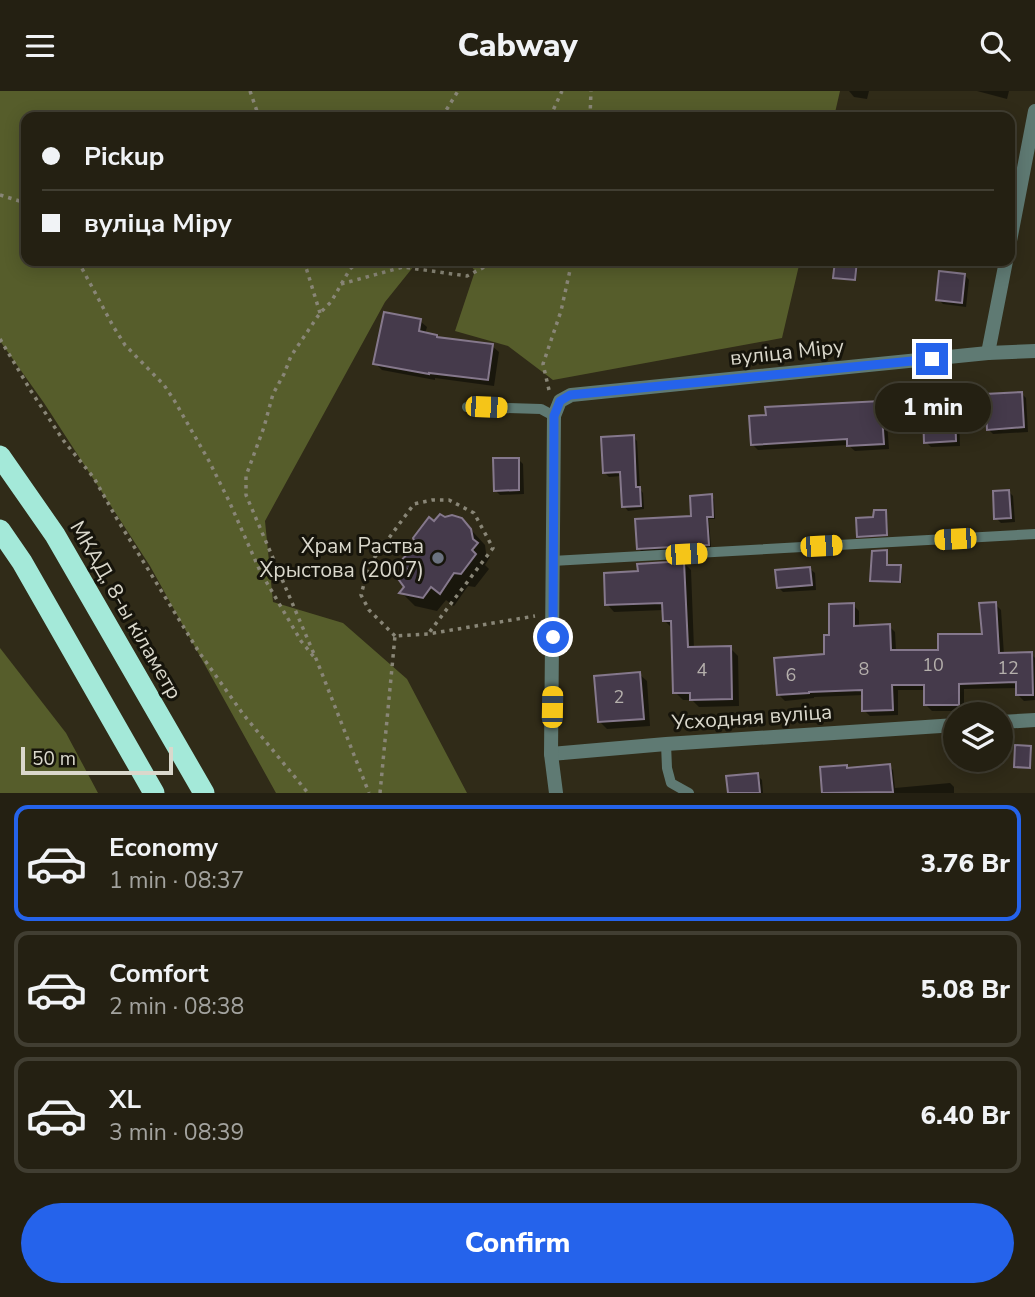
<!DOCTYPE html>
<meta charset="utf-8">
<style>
:root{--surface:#242012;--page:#2c281b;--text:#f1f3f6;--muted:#a3a39f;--line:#413e32;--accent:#2563eb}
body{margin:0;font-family:"Nunito Sans",sans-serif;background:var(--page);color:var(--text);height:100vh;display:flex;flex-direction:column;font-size:26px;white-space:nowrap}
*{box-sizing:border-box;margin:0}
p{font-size:23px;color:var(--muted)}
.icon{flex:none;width:38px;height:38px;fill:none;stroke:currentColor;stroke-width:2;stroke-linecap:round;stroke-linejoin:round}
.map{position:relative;height:702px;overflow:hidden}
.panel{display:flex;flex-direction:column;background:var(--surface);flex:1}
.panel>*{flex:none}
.guide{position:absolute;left:21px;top:21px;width:994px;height:154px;border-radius:14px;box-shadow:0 4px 18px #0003,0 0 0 2px var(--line);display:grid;align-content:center;height:154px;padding:0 21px;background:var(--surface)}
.controls{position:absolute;left:943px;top:611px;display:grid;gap:14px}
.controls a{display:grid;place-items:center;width:70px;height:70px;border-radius:50%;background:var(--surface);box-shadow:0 4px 18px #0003,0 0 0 2px var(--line);font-size:35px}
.scale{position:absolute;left:21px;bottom:18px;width:152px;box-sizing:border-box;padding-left:7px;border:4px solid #dad8cc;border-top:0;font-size:19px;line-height:24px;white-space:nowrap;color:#dad8cc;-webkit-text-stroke:5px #16140b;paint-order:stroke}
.end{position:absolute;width:32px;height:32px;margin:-16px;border:9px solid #2563eb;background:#fff;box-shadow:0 0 0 4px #fff}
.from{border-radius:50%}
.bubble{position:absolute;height:49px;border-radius:24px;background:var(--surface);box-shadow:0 4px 18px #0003,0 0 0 2px var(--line);font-size:23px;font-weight:800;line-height:49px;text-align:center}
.car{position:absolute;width:21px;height:42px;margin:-21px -10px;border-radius:9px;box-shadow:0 0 5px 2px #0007;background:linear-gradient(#f5c518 24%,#345 0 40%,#f5c518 0 76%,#345 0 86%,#f5c518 0)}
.guide b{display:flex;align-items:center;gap:24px;height:66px;font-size:26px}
.guide b+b{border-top:2px solid var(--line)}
.guide i{width:18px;height:18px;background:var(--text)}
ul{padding:12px 0 0;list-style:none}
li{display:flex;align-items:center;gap:21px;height:116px;margin:0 14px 10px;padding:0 7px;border:4px solid var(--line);border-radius:14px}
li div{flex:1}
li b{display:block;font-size:26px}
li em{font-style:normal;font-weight:800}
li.on{border-color:var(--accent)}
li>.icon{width:63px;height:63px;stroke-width:1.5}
.cta{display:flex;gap:14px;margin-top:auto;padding:14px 21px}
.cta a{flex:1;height:80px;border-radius:42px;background:var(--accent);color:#fff;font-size:28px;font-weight:800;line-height:80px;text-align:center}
header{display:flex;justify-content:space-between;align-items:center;height:91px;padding:0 21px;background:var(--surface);font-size:32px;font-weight:800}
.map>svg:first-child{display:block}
.forest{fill:#565d2b}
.shadow{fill:#0007}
.building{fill:#453a4b;stroke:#85788c;stroke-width:2}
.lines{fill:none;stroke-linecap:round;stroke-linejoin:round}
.path{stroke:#898677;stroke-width:3.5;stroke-dasharray:3.5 5;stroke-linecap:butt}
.lane{stroke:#5f7a73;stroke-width:10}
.street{stroke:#5f7a73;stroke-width:14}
.highway{stroke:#a4e9d9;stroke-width:21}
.route{stroke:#2563eb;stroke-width:9}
.worship-dot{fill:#6b7280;stroke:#16140b;stroke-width:2.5}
.labels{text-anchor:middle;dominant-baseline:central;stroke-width:6;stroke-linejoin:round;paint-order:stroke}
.number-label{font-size:18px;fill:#b5b0ac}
.street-label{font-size:21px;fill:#dad8cc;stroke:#16140b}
.poi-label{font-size:21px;fill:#dad8cc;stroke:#16140b;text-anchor:end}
</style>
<header><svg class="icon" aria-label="menu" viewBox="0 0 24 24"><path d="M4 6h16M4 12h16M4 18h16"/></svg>Cabway<svg class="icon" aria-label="search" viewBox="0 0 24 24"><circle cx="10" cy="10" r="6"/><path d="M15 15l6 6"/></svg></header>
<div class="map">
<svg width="1035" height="702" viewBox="0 0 1035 702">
<rect width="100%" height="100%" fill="#302b18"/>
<g class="forest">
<path d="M0 0H840L834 26H26V170H418L385 211 265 430 273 511 343 532 407 588 467 702H276L150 475 44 312 0 250Z"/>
<path d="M467 170H800L782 247 553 289 508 255 455 240 475 180Z"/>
<path d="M0 557 66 642 98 702H0Z"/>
</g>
<g class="shadow">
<path d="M849 0H869L867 8 854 6Z"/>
<path d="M977 0H1009L1007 8Z"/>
<path d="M856 172 858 174 856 190 837 188 835 186Z"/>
<path d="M965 184 969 189 966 216 943 213 938 208Z"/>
<path d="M420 230 427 236 425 243 438 248 492 255 499 261 494 295 435 287V289L382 279 375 272Z"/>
<path d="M1022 303 1026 307 1028 341 993 343 988 338Z"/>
<path d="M881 312 886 318 889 358 855 360 848 354 758 359 752 353Z"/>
<path d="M954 320 959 325 960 355 931 356 926 351Z"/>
<path d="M633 346 637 350 640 398 643 402 644 418 628 420 624 415 622 385 609 386 605 382Z"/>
<path d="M518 368 523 373 524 403 500 404 495 399Z"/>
<path d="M1009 401 1013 405 1015 431 1001 432 996 427Z"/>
<path d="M711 405 714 408 715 428H709L711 456 641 460 638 457 693 427Z"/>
<path d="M885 421 887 423 888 445 860 447 859 445Z"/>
<path d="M444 428H461L485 454 486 462 490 466 485 474 489 478 475 496 468 495 454 515 446 509 437 520 415 515 402 502 406 496 410 479 434 433Z"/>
<path d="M886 461 888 462V476H900L902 478V492L874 491 872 489Z"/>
<path d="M684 472 691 479 694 558 730 557 738 565 739 615 699 616 692 609H683L675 601 672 537 665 530 664 519 614 521 607 513 640 482Z"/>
<path d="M810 478 815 482 816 499 783 501 778 496Z"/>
<path d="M995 513 1001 519 1004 564 1031 563 1035 567V609L1024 610 1018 604V597L964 598V620H932L926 614V599H898V624L870 625 864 619V604L814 606V607L785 610 779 604 826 564 831 546 853 514 859 520V536L889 535 895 541 896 560H940L983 544Z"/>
<path d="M639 583 647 590 650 635 607 638 600 631Z"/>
<path d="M1030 657 1032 659 1031 678 1018 677 1016 675Z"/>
<path d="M889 675 893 679 895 697 950 692 954 696V702H824L822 678 846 676 849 678Z"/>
<path d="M757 684 762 689 763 702H730Z"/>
</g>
<g class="building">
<path d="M835 170H857L855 189 833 187Z"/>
<path d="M939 180 965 183 962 212 936 209Z"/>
<path d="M384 221 421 228 419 240 437 244V246L493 253 488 289 429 282V283L373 273Z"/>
<path d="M1022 301 1024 336 987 339 985 303Z"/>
<path d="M881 310 884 353 847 355V348L751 354 749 325 766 324 765 316Z"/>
<path d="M955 318 956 350 924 352 923 320Z"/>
<path d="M634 344 636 396H640L641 415 622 416 620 381 603 382 601 346Z"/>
<path d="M493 367H519V399L494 400Z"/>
<path d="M1009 399 1011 427 994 428 993 400Z"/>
<path d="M712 403 713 426H707L709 454 637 458 635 428 691 425 690 405Z"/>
<path d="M874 419H886L887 444 857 446 856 427 873 426Z"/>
<path d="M440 423 445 426 452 424 462 427 471 438 473 448 478 452 472 459 476 463 461 483 454 482 440 503 431 496 423 507 399 502 404 496 399 489 408 479 400 471 416 453 413 447 429 426 434 430Z"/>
<path d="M887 459V474H901L900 491 870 490 872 460Z"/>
<path d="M684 470 688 556 731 555 732 608 690 609V602H673L671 530H663L662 512 605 514 604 482 638 480 637 473Z"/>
<path d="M810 476 812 494 777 497 775 479Z"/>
<path d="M996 511 999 562 1032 561 1033 604H1016V591L959 593V614H924V594H892L893 619 862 620V599L809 601V602L777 604 774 567 824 563V544H829V513L854 512V535L890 533 891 559H938V543H982L979 512Z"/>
<path d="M640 581 644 628 598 631 594 585Z"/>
<path d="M1015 654 1031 655 1030 677 1014 676Z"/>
<path d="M890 673 893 701 822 702 820 676 847 674V677Z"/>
<path d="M758 682 760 702H728L726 685Z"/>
</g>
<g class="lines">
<g class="path">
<path d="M250 0 259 26"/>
<path d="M442 26 458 0"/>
<path d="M550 26 562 0"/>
<path d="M590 26 591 0"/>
<path d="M0 104 26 112"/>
<path d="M78 170 113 235 125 254 164 294 174 309 209 370 229 410 260 480 301 550 314 566"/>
<path d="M304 170 320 222"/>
<path d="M359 170 350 178 331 211 320 222 291 265 284 283 273 303 264 336 246 385V404L317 570 369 702"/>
<path d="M341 193 403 176 467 185 496 170"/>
<path d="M0 248 31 300 63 349 94 387 117 428 199 561 243 623 308 702"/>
<path d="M549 299 543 273 561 220 572 170"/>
<path d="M395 545 369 519 361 504 369 474 414 413 432 409H449L474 422 493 457 428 543"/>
<path d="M380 702 395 545 428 543 535 525"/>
</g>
<g class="lane">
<path d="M467 316 541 318 554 325"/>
<path d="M552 470 1035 443"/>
<path d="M666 653 667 677 671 692 689 702"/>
</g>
<g class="street">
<path d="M1010 150 1035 20"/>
<path d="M988 262 1006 170"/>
<path d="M1001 631 1035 629"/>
<path d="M551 663 666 653 956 634"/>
<path d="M556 702 551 663 554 325 560 310 571 304 988 262 1035 260"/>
</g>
<g class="highway">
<path d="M0 365 55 444 204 702"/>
<path d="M0 439 22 471 154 702"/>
</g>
</g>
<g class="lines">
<path class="route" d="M553 546 554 325 560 310 570 304 932 268"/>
</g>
<circle class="worship-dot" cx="438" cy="467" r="7"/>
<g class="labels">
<g class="number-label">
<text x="933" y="574">10</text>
<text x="1008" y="577">12</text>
<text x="864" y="578">8</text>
<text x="702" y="579">4</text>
<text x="791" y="584">6</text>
<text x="619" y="606">2</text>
</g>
<g class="street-label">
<text transform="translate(787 261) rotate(-6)">вуліца Міру</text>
<text transform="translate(126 519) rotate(60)">МКАД, 8-ы кіламетр</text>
<text transform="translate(752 626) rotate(-4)">Усходняя вуліца</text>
</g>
<g class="poi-label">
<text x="424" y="455">Храм Раства<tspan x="424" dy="24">Хрыстова (2007)</tspan></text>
</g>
</g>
</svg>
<div class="controls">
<a><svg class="icon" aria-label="layers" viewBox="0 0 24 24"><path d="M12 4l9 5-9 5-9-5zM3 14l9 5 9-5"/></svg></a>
</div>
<div class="scale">50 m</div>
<i class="end from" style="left:553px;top:546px"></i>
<i class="end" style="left:932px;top:268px"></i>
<div class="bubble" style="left:875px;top:292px;width:116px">1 min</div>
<i class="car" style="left:486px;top:316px;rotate:92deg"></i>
<i class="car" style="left:955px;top:448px;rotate:267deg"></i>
<i class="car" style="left:821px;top:455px;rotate:87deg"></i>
<i class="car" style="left:686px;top:463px;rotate:87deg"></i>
<i class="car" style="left:552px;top:616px;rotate:1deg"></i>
<div class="guide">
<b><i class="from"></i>Pickup</b>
<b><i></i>вуліца Міру</b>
</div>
</div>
<section class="panel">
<ul>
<li class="on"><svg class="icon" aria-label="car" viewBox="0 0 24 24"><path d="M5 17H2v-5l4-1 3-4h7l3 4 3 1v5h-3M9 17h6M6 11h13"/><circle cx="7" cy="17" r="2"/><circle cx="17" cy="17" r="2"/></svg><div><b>Economy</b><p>1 min · 08:37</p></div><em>3.76 Br</em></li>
<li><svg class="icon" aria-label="car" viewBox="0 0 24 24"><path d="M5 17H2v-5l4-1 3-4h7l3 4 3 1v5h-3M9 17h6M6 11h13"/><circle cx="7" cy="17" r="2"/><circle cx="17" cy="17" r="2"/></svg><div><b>Comfort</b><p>2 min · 08:38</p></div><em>5.08 Br</em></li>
<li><svg class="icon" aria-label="car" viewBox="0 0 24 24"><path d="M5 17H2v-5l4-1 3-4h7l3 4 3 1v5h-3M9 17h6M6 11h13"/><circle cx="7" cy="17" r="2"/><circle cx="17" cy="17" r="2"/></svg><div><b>XL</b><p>3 min · 08:39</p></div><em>6.40 Br</em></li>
</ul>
<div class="cta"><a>Confirm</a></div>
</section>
